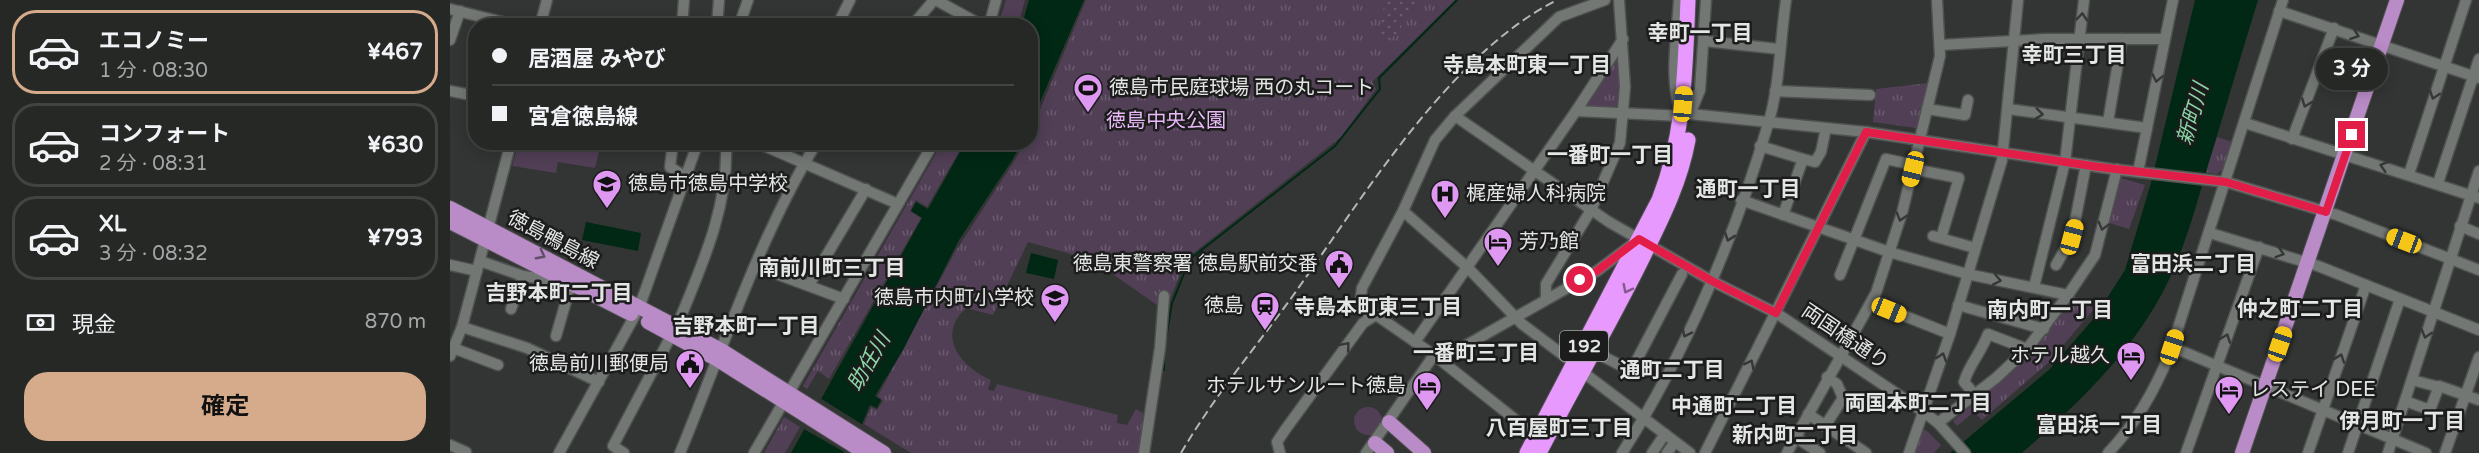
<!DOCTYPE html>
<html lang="ja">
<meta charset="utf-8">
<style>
:root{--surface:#262826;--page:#2e302e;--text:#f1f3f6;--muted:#a4a6a7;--line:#424443;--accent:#d6ab8b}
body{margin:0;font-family:"Varela Round","Noto Sans JP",sans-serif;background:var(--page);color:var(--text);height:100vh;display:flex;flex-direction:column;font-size:22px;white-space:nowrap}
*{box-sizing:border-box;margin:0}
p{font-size:20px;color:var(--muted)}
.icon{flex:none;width:33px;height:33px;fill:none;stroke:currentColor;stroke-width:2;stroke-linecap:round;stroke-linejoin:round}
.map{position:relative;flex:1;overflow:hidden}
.side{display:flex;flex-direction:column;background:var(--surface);width:450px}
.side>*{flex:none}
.top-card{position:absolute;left:18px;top:18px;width:570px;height:132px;border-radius:24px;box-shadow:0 3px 15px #0003,0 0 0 2px var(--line);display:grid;align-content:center;height:132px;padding:0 24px;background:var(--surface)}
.end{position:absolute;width:27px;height:27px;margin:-14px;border:8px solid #e11d48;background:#fff;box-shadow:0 0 0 3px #fff}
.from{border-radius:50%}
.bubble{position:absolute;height:42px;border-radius:21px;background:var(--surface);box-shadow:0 3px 15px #0003,0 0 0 2px var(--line);font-size:20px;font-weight:700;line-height:42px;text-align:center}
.car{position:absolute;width:18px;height:36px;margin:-18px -9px;border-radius:8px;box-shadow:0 0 4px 2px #0007;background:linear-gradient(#f5c518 24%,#345 0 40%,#f5c518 0 76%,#345 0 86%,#f5c518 0)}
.top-card b{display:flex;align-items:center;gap:21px;height:57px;font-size:22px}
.top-card b+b{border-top:2px solid var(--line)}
.top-card i{width:15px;height:15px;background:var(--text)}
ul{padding:10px 0 0;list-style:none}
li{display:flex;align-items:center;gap:18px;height:84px;margin:0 12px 9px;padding:0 12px;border:3px solid var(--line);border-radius:24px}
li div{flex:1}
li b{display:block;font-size:22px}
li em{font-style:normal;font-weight:700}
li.active{border-color:var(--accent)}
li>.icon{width:54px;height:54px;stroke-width:1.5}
.pay{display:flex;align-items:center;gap:15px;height:66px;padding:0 24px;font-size:22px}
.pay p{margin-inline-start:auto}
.primary-button{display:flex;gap:12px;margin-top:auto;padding:12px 24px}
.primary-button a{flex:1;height:69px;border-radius:24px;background:var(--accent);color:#111;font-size:24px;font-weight:700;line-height:69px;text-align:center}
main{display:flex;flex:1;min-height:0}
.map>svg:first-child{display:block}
.grass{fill:#513f56}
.park{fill:url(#park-tufts)}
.garden{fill:url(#garden-dots)}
.water{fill:#012814}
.pier{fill:#323533}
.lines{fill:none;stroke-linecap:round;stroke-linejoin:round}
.stream{stroke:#012814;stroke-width:2}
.minor-casing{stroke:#4f5150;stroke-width:13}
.major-casing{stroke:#4f5150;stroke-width:16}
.highway-casing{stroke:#4f5150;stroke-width:17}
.minor{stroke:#737774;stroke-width:10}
.major{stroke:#b98bc7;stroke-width:14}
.highway{stroke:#e899fe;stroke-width:15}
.rail{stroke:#b5b7b6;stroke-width:2;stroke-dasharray:9 4.5;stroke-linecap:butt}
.oneway{stroke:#353736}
.oneway2{stroke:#624e68}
.oneway3{stroke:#825a8c}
.route{stroke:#e11d48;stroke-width:8}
.labels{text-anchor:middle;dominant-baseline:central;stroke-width:5;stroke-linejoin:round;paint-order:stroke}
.shield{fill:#1b1c1b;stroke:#a8a9a8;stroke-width:1.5}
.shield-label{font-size:18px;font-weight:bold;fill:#e4e6e5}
.poi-label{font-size:20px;fill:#e4e6e5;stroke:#1b1c1b;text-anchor:end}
.park-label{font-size:20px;fill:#eab9f9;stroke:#1b1c1b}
.street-label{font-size:20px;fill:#e4e6e5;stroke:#1b1c1b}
.neighbourhood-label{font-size:21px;font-weight:bold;fill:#e4e6e5;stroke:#1b1c1b}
.water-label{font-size:21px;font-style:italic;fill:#8ad6a7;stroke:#1b1c1b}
</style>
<main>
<section class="side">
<ul>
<li class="active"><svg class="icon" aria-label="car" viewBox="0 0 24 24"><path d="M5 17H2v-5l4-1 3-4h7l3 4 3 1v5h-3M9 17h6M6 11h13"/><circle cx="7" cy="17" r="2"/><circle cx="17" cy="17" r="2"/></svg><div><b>エコノミー</b><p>1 分 · 08:30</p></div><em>¥467</em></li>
<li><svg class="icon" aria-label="car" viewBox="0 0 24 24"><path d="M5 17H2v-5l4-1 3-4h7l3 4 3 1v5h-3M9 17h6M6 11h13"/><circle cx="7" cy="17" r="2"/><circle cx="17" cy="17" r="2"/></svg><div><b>コンフォート</b><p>2 分 · 08:31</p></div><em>¥630</em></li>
<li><svg class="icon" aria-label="car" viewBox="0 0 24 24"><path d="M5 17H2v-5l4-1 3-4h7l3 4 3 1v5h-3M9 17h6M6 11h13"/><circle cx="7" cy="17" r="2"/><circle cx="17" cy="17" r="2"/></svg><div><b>XL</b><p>3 分 · 08:32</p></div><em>¥793</em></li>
</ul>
<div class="pay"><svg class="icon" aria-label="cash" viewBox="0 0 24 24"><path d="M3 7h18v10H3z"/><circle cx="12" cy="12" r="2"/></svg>現金<p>870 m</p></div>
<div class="primary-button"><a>確定</a></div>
</section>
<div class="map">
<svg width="2029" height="453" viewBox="0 0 2029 453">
<defs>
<pattern id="park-tufts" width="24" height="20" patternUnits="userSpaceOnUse" patternTransform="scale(1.5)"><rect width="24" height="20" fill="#513f56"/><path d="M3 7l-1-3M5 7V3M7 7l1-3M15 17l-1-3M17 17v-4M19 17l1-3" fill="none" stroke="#6a5b6e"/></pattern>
<pattern id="garden-dots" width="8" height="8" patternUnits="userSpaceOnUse" patternTransform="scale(1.5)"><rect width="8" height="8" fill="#513f56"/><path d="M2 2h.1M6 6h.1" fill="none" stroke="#6a5b6e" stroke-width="1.8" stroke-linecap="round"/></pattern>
</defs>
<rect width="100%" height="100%" fill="#323533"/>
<g class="grass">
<path d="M69 142H151V143L145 168 108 162 106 173 62 166Z"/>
<circle cx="918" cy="421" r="14"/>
</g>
<g class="park">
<path d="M556 0H575L568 25H548Z"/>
<path d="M636 0H1005L922 82 926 89 891 137 736 259 719 302 707 305 654 268 618 253 578 242 543 315 516 308C486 336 510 366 541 380L538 390 544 391 547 384 668 415 667 423 677 425 686 409 693 413 689 453H461L414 424 421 407 427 410 433 401 428 396 505 252 565 160 574 143 580 142 581 131Z"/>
<path d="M1167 52 1172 102 1169 109 1136 107Z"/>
<path d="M1478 83 1466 128 1423 122 1426 89Z"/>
<path d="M1767 137 1782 142 1774 168 1767 174 1756 172Z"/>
<path d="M492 143H514L477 207 466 200 460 211 471 218 379 379 368 371 357 389 353 386Z"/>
<path d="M1671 178 1695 185 1679 229 1659 223Z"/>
<path d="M1624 296 1644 309 1598 363 1532 420 1524 412 1507 426 1503 421 1550 381 1588 344Z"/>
<path d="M334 417 350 427 335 453H314Z"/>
<path d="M1471 430H1476L1491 445 1484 453H1464Z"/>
</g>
<path class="garden" d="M935 0H969L946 35 927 46Z"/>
<g class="water">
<path d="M579 0H634L581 123 580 26 572 25Z"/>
<path d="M1745 0H1808C1791 55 1775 110 1758 165 1744 213 1731 263 1705 306 1671 363 1622 409 1572 453H1500L1600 369 1645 317 1675 270 1701 183Z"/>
<path d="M515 143H571L563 159 509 240 453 350 425 396 431 400 427 408 420 405 412 424 393 453H341L472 218 461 211 466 202 478 209Z"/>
<path d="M136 222 191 233 188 251 132 240Z"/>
<path d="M581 253 608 260 604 279 576 273Z"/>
</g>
<path class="pier" d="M370 398 413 425 396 453 352 428Z"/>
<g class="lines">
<g class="stream">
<path d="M716 338 722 303 740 259 885 146 930 89 929 78 1007 0"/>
<path d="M714 370V355"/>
</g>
<g class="minor-casing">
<g id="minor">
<path d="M486 0 533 26"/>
<path d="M1256 0 1250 90 1240 114 1416 132 1662 169 1776 182 1887 215 2029 270"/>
<path d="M0 9 68 26"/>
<path d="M1829 11 2029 78"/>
<path d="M90 26 97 0"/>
<path d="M232 26 234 0"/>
<path d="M267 26 269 0"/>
<path d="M289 26 298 0"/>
<path d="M387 26 400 0"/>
<path d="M462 26 484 0"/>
<path d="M539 26 546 0"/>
<path d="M0 40 10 11"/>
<path d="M1254 41 1329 49"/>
<path d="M1490 45 1596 39H1714"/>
<path d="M0 91 26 96"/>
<path d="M1325 91 1420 95"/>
<path d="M1477 109 1515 115 1518 100"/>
<path d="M1558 109 1697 128"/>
<path d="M1126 111 1232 116C1218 81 1227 37 1229 0"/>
<path d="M1005 116 1159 222 1262 281 1326 313 1474 412 1488 423 1515 453"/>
<path d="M1658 122 1672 39"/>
<path d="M1795 123 2029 198"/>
<path d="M1842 139 1884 28"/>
<path d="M223 142 220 167 236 177"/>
<path d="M305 142 448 204"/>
<path d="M1310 146 1353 159"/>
<path d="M1463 169 1509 178 1491 238"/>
<path d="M1688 172 1723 0"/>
<path d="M1959 174 2016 0"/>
<path d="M1988 183 2029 59"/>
<path d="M1291 200 1439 252 1517 274 1618 295"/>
<path d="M953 211 1018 268 1072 324 1125 364"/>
<path d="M1333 215 1353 159 1365 162 1371 152 1376 128"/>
<path d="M2010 226 2029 234"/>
<path d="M1760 233 1868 266 2029 330"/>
<path d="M1483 236 1525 248"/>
<path d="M30 261 73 276 111 281"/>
<path d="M0 265 27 271"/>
<path d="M1606 265 1622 237 1636 165"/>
<path d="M305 266 394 299"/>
<path d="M1390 275 1436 159 1464 165"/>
<path d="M359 285 416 189"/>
<path d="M1584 287 1615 162 1634 0"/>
<path d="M1096 299V284L1141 210 1170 143 1175 87 1169 0"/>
<path d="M1422 303 1500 334"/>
<path d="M1508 305 1594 329"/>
<path d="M61 309 73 276"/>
<path d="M919 317 911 296 912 288 953 211 985 140 1005 116 1109 17 1155 0"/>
<path d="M227 326C251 267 279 208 276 142"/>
<path d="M12 327 77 348 149 382"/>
<path d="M106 336 121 284"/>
<path d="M965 342 1126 111 1173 39"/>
<path d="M1722 347 1976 453"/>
<path d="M3 348 48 365"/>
<path d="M1145 352 1181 371 1232 274"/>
<path d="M984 355 1013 347 1147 271 1184 243"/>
<path d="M984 355 1086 436"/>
<path d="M0 356 12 327 61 142"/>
<path d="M1134 373 1240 453"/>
<path d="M1962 380 1989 387"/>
<path d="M1525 395 1514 382C1520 363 1531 353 1538 334L1577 349"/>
<path d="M1955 401 1980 410 1989 386 2029 400"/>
<path d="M1358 414 1416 453"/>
<path d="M1488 423 1546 378 1577 349 1618 295 1645 255 1667 169"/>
<path d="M1375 426 1393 398 1387 384 1377 377"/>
<path d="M1345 437 1370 453"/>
<path d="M0 445 16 452"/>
<path d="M109 453 189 308 248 142"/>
<path d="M174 453 163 446 222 334"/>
<path d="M230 453C273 349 308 239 367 142"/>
<path d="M304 453 484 142"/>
<path d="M694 453 710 348 714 296"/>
<path d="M830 453 827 442 835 430 913 323 926 315 984 355 916 453"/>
<path d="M1172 453C1235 355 1286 234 1319 121 1330 83 1330 40 1336 0"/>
<path d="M1202 453 1215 434"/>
<path d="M1217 453 1225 442"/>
<path d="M1255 453 1416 132"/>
<path d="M1337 453 1426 293 1452 213 1490 56 1487 0"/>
<path d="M1459 453 1500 334 1552 160 1568 0"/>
<path d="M1658 453C1686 424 1705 390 1720 353L1833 0"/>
<path d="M1736 453 1809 247"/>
<path d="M1858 453 1916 285"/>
<path d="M1898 453 1950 299"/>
<path d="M1938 453 2029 171"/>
<path d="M1995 453 2029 357"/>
</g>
</g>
<g class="major-casing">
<g id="major">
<path d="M0 208 271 350 434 453"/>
<path d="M0 222 181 314"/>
<path d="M198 322 268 360 415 453"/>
<path d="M939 422 974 453"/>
<path d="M925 443 937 453"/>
<path d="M1792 453 1947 0"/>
</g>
</g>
<g class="highway-casing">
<g id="highway">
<path d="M1077 453 1209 200C1235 135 1235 69 1238 0"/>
<path d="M1089 453C1122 389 1158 327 1190 263 1210 222 1230 184 1238 140"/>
</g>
</g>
<use href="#minor" class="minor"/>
<use href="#major" class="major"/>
<use href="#highway" class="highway"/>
<path class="rail" d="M731 453C763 398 805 348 842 297 913 198 997 56 1107 0"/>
</g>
<defs><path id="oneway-chevron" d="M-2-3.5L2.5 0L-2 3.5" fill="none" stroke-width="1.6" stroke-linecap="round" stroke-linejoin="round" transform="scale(1.5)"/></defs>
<g class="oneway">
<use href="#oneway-chevron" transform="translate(1632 17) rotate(-85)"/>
<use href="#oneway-chevron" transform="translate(1905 35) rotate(19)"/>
<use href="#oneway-chevron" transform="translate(1707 78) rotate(102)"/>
<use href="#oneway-chevron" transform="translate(1984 95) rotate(108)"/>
<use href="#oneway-chevron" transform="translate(1856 103) rotate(111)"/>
<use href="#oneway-chevron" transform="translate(1589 114) rotate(7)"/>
<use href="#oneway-chevron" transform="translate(1934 166) rotate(-163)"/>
<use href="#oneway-chevron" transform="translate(1451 217) rotate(107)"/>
<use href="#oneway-chevron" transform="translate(1653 226) rotate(105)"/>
<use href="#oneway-chevron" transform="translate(1279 237) rotate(109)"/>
<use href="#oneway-chevron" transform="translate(1830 253) rotate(17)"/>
<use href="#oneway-chevron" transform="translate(1547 280) rotate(11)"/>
<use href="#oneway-chevron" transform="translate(1236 333) rotate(116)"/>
<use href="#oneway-chevron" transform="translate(1976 334) rotate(107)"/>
<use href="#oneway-chevron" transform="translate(1776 338) rotate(-70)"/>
<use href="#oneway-chevron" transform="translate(896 346) rotate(-50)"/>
<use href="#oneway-chevron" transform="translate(1492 357) rotate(-72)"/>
<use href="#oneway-chevron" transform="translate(1890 358) rotate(-71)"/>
<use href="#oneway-chevron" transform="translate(1300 364) rotate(-63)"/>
</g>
<use class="oneway2" href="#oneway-chevron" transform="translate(91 255) rotate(28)"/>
<use class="oneway3" href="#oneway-chevron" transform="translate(1177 289) rotate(117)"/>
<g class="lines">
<path class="route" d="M1130 280 1147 271 1189 239 1262 281 1326 313 1416 132 1649 167 1776 182 1876 212 1902 135"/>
</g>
<defs>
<g id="stadium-pin" transform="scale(1.5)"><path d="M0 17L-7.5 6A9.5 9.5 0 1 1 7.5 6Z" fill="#de98f2" stroke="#1b1c1b"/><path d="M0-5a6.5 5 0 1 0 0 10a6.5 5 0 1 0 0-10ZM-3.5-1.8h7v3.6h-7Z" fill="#111"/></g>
<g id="school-pin" transform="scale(1.5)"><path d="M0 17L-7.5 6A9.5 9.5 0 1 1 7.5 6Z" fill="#de98f2" stroke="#1b1c1b"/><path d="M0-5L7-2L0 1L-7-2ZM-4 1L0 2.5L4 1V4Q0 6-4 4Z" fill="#111"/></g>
<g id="hospital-pin" transform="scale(1.5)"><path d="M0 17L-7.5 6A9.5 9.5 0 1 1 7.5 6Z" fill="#de98f2" stroke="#1b1c1b"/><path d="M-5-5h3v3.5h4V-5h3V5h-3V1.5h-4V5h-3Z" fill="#111"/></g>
<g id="hotel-pin" transform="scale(1.5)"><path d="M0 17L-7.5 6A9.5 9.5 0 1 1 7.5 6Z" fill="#de98f2" stroke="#1b1c1b"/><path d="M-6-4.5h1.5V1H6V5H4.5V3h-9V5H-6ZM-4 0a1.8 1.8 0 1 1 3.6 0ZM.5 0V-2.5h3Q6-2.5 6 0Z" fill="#111"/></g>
<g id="civic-pin" transform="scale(1.5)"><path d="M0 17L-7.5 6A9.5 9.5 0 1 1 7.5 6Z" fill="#de98f2" stroke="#1b1c1b"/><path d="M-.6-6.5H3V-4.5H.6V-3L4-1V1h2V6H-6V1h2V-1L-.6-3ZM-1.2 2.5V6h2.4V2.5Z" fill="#111"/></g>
<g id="station-pin" transform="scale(1.5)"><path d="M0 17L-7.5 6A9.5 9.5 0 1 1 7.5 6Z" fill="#de98f2" stroke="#1b1c1b"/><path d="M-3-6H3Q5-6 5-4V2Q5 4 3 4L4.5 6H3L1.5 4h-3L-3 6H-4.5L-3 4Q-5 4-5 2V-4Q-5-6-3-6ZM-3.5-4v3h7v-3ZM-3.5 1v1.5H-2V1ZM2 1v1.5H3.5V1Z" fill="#111"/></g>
</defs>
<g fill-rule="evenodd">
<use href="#stadium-pin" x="638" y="88"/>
<use href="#school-pin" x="157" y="184"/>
<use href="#hospital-pin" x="995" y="194"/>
<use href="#hotel-pin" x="1048" y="242"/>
<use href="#civic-pin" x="889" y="264"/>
<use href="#school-pin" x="605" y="298"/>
<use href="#station-pin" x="815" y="306"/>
<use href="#hotel-pin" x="1681" y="356"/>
<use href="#civic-pin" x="240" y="364"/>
<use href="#hotel-pin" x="977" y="386"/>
<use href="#hotel-pin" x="1779" y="390"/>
</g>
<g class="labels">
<rect class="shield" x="1110" y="331" width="48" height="30" rx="4.5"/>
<g class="shield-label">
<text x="1134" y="346">192</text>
</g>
<g class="poi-label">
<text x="659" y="88" text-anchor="start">徳島市民庭球場 西の丸コート</text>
<text x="178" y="184" text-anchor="start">徳島市徳島中学校</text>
<text x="1016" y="194" text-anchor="start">梶産婦人科病院</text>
<text x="1069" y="242" text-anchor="start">芳乃館</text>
<text x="868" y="264">徳島東警察署 徳島駅前交番</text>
<text x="584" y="298">徳島市内町小学校</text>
<text x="794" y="306">徳島</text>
<text x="1660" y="356">ホテル越久</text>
<text x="219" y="364">徳島前川郵便局</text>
<text x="956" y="386">ホテルサンルート徳島</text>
<text x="1800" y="390" text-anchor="start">レステイ DEE</text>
</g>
<g class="park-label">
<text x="716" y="121">徳島中央公園</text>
</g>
<g class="street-label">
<text transform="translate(103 240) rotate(28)">徳島鴨島線</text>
<text transform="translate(1395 337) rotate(34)">両国橋通り</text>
</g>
<g class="neighbourhood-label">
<text x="1250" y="33">幸町一丁目</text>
<text x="1624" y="55">幸町三丁目</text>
<text x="1077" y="65">寺島本町東一丁目</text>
<text x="1160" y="155">一番町一丁目</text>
<text x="1298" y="189">通町一丁目</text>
<text x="1743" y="264">富田浜二丁目</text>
<text x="382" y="268">南前川町三丁目</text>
<text x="109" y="293">吉野本町二丁目</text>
<text x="928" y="307">寺島本町東三丁目</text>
<text x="1850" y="309">仲之町二丁目</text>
<text x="1600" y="310">南内町一丁目</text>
<text x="296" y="326">吉野本町一丁目</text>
<text x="1026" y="353">一番町三丁目</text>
<text x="1222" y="370">通町二丁目</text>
<text x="1468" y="403">両国本町二丁目</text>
<text x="1284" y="406">中通町二丁目</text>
<text x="1952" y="421">伊月町一丁目</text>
<text x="1649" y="425">富田浜一丁目</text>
<text x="1109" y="428">八百屋町三丁目</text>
<text x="1345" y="435">新内町二丁目</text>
</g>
<g class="water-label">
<text transform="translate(1743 114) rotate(-74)">新町川</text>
<text transform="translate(419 362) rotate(-60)">助任川</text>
</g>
</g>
</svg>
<i class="end from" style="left:1130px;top:280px"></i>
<i class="end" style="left:1902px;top:135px"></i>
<div class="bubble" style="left:1866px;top:48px;width:72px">3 分</div>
<i class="car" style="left:1233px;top:104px;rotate:5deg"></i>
<i class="car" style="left:1463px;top:169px;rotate:194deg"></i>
<i class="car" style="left:1622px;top:237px;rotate:15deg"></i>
<i class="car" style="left:1954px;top:241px;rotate:291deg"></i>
<i class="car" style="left:1439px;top:310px;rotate:112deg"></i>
<i class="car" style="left:1830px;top:344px;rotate:19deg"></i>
<i class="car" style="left:1722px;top:347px;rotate:18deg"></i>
<div class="top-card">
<b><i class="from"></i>居酒屋 みやび</b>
<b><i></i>宮倉徳島線</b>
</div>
</div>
</main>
